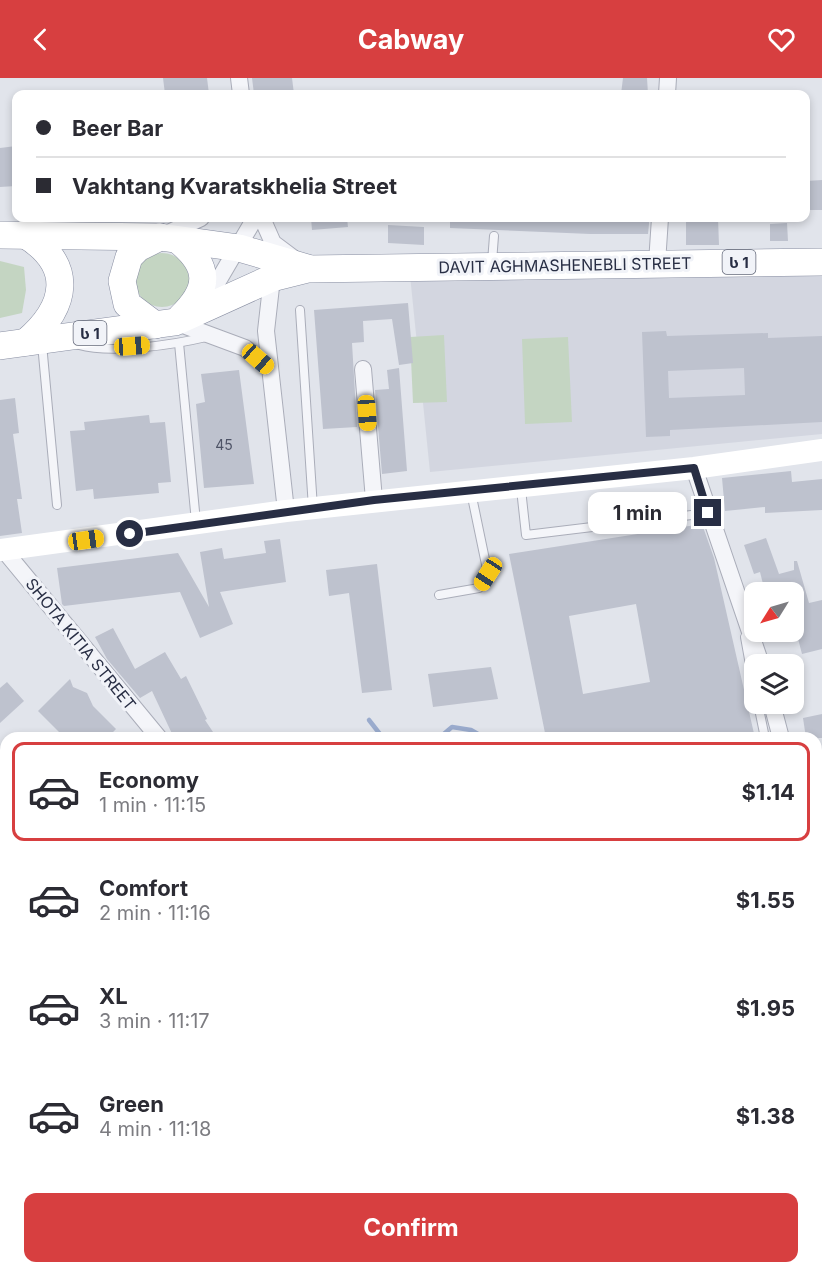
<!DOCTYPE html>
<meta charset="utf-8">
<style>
:root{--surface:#fff;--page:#f2f2f3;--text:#2b2b33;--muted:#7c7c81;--line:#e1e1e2;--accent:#d73f40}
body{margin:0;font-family:Inter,"Noto Sans Georgian",sans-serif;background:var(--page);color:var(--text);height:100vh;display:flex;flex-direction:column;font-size:22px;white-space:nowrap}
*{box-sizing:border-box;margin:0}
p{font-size:20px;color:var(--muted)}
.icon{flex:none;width:33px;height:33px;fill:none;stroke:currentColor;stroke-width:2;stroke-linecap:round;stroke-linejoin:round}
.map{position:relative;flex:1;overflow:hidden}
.drawer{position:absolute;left:0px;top:654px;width:822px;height:542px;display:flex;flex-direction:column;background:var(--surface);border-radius:18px 18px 0 0;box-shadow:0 3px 9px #0003}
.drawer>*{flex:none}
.hud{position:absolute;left:12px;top:12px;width:798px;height:132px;border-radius:12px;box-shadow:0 3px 9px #0003;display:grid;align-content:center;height:132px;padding:0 24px;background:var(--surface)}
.needle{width:39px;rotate:233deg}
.buttons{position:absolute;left:744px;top:504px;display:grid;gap:12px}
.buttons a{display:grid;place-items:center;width:60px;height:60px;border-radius:12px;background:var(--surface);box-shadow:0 3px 9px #0003;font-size:30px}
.end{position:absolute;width:27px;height:27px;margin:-14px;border:8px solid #282e44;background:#fff;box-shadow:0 0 0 3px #fff}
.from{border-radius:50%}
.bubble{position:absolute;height:42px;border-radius:12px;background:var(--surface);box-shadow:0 3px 9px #0003;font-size:20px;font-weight:700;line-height:42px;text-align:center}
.car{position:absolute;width:18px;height:36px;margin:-18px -9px;border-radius:8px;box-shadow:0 0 4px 2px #0007;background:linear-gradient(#f5c518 24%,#345 0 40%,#f5c518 0 76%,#345 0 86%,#f5c518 0)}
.hud b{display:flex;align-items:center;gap:21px;height:57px;font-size:22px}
.hud b+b{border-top:2px solid var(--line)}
.hud i{width:15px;height:15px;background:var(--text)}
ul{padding:10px 0 0;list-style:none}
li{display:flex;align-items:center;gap:18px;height:99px;margin:0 12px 9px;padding:0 12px;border:3px solid transparent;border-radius:12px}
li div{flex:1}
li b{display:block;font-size:22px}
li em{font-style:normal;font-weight:700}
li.current{border-color:var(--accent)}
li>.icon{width:54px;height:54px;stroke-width:1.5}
.primary-button{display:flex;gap:12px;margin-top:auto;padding:12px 24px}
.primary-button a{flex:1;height:69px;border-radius:12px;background:var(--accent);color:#fff;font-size:24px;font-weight:700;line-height:69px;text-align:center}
header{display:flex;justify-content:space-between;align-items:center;height:78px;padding:0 24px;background:var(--accent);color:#fff;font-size:27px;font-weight:700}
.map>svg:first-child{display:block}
.built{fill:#d3d6e0}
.green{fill:#c4d5c2}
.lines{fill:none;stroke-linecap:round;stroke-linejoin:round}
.stream{stroke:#9aabcd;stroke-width:4.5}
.river{stroke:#9aabcd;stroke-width:28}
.building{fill:#bec2ce;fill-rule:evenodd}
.service-casing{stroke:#aaadb9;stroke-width:10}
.minor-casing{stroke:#aaadb9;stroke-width:18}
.trunk-casing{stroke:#888ea2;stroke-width:28}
.service{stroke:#f4f5f9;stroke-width:8}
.minor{stroke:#f4f5f9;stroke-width:16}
.secondary{stroke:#fff;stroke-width:22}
.trunk{stroke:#fff;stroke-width:27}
.route{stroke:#282e44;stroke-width:8}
.labels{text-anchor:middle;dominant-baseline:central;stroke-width:6;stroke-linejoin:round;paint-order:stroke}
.number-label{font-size:14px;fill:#4e5366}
.shield{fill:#f1f3f8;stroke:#64697a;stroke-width:1.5}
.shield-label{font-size:15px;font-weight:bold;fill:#282e44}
.street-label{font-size:16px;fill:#282e44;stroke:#f1f3f8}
</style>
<header><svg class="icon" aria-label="back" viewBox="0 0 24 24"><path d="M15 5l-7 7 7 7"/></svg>Cabway<svg class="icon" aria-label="heart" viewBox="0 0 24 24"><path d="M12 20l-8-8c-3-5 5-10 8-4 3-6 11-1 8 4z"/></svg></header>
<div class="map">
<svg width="822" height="1195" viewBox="0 0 822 1195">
<rect width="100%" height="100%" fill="#e1e4eb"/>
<path class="built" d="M410 197H822V356L430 394Z"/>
<g class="green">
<circle cx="162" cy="202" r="27"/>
<path d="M0 183 24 189 26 212 22 235 0 240Z"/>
<path d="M444 257 447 324 413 325 410 259Z"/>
<path d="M568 259 572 344 525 346 522 261Z"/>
</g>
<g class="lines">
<g class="stream">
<path d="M369 642 383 660"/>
<path d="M439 660 452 649 471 652 485 660"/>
</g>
<g class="river">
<path d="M816 920H822"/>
<path d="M350 1195 353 1190"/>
</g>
</g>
<g class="building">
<path d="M163 0H207L209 16H165Z"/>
<path d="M252 0H292L294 16H254Z"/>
<path d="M623 0H647L648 16H621Z"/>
<path d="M16 68V108L0 109V70Z"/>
<path d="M822 102V132H806V103Z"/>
<path d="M311 140H347L348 149 312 152Z"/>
<path d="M450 140H649V146L648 156H590L450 150Z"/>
<path d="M686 140H718L719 167H686Z"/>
<path d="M787 145 788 163H770V146Z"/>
<path d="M388 147 424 149V167L388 165Z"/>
<path d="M408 225 413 285 399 287 392 241 363 243 364 264 352 265 357 349 323 351 314 232Z"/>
<path d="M666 253 667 258 768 255V260L822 258V344L670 352V358L646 359 642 254ZM744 290 745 317 669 320 668 293Z"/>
<path d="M399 290 407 393 382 396 375 312 389 311 387 292Z"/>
<path d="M239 292 254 406 204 410 196 326 205 324 201 296Z"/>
<path d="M15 320 19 355 13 356 22 421H17L22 455 0 458V322Z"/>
<path d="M149 337 150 345 165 344 171 404 158 405 159 415 94 421 93 411 76 413 70 353 85 352 84 344Z"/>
<path d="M791 393 792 404 822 401V432L765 435V429L725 433 722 400Z"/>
<path d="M702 446 714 480 755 660H546L509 476ZM636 526 650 604 583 616 569 538Z"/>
<path d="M766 460 779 496 794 492V483H797L809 525 822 522V571L802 576 796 553 794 554V514H765L760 494 754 496 744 467Z"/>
<path d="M280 461 286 504 220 514 233 546 200 560 180 514 64 528 62 526 57 490 178 475 209 529 200 474 222 470 224 481 266 475 264 463Z"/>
<path d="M377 486 392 612 362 615 349 515 329 518 326 492Z"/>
<path d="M113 550 135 591 165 574 181 601 186 598 207 641 205 642 217 660H174L152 613 140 620 107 581 95 559Z"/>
<path d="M491 589 498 621 433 629 428 596Z"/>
<path d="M70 601 73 609 87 615 93 628 116 651 107 660H65L38 633Z"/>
<path d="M7 604 24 623 0 645V610Z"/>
<path d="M822 636V660H806L803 640Z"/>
</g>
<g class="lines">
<g class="service-casing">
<g id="service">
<path d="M492 184 494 158"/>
<path d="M300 232 313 430"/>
<path d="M179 265 196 444"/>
<path d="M42 266 57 427"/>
<path d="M79 267C111 276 173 267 206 259"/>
<path d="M521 411 526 457 708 435"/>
<path d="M439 517 479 510 488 496 471 414"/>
<path d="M745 559 754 609"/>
<path d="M758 626 765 660"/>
</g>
</g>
<g class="minor-casing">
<g id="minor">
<path d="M239 0 241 16"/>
<path d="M667 16 668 0"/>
<path d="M262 140 273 165 293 180"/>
<path d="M164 157 201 140"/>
<path d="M657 185 660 140"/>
<path d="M272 200 266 253 286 433"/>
<path d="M204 227 255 140"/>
<path d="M175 244 245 270 270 291"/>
<path d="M363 291 374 422"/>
<path d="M694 390 761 586"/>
<path d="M3 471 159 660"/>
<path d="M772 626 781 660"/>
<path d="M816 701H822"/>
<path d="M0 857 6 856"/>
<path d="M816 1124H822"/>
<path d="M49 1195 81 1190"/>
<path d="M526 1195 533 1190"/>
</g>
</g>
<g class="trunk-casing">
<g id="trunk">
<path d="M24 156C75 187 68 228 26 264"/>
<path d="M0 157 160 159 239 170 307 190"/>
<path d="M178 162C210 188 211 210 181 239"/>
<path d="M155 247 127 226 122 203 129 179 138 170 160 159"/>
<path d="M0 268 175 244 272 200 308 191 822 184"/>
</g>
</g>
<use href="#service" class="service"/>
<use href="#minor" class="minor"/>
<path class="secondary" d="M0 472 286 433 694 390 822 372"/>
<use href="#trunk" class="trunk"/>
</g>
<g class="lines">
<path class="route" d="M130 456 374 422 694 390 708 435"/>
</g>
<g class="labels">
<g class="number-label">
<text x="224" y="366">45</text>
</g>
<g class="shield">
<rect x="722.5" y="172" width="33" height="24" rx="4.5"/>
<rect x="73.5" y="243" width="33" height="24" rx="4.5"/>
</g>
<g class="shield-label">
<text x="739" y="184">ს 1</text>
<text x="90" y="255">ს 1</text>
</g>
<g class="street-label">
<text transform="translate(565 187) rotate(-1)">DAVIT AGHMASHENEBLI STREET</text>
<text transform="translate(81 566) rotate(51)">SHOTA KITIA STREET</text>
</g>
</g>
</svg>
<div class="buttons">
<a><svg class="needle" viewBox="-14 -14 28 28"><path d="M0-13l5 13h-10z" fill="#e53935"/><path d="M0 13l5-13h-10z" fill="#7c7c81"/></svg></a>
<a><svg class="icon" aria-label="layers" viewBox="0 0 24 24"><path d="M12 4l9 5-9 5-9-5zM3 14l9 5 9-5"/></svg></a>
</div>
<i class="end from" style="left:130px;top:456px"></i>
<i class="end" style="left:708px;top:435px"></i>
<div class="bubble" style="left:588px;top:414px;width:99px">1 min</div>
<i class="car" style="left:132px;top:268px;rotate:86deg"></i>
<i class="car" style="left:258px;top:281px;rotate:131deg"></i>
<i class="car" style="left:367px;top:335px;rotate:176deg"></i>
<i class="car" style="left:86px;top:462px;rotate:82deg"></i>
<i class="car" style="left:488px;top:496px;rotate:213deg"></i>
<div class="hud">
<b><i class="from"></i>Beer Bar</b>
<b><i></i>Vakhtang Kvaratskhelia Street</b>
</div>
<section class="drawer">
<ul>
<li class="current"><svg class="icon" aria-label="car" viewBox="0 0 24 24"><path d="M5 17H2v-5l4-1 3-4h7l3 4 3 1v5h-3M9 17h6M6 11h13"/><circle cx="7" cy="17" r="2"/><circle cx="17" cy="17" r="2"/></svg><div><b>Economy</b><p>1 min · 11:15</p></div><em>$1.14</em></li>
<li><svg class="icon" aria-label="car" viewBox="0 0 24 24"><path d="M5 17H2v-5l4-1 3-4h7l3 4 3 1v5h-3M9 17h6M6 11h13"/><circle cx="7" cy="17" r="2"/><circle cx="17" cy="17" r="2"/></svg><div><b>Comfort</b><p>2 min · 11:16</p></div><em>$1.55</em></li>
<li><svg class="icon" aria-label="car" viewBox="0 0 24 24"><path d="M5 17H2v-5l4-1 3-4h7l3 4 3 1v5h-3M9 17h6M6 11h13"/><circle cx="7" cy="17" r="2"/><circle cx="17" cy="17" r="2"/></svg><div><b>XL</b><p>3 min · 11:17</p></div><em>$1.95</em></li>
<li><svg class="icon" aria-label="car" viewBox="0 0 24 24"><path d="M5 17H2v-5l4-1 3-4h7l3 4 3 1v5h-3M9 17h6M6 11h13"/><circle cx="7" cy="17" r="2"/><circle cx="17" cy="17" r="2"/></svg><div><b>Green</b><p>4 min · 11:18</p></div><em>$1.38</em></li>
</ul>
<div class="primary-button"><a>Confirm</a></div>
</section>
</div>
